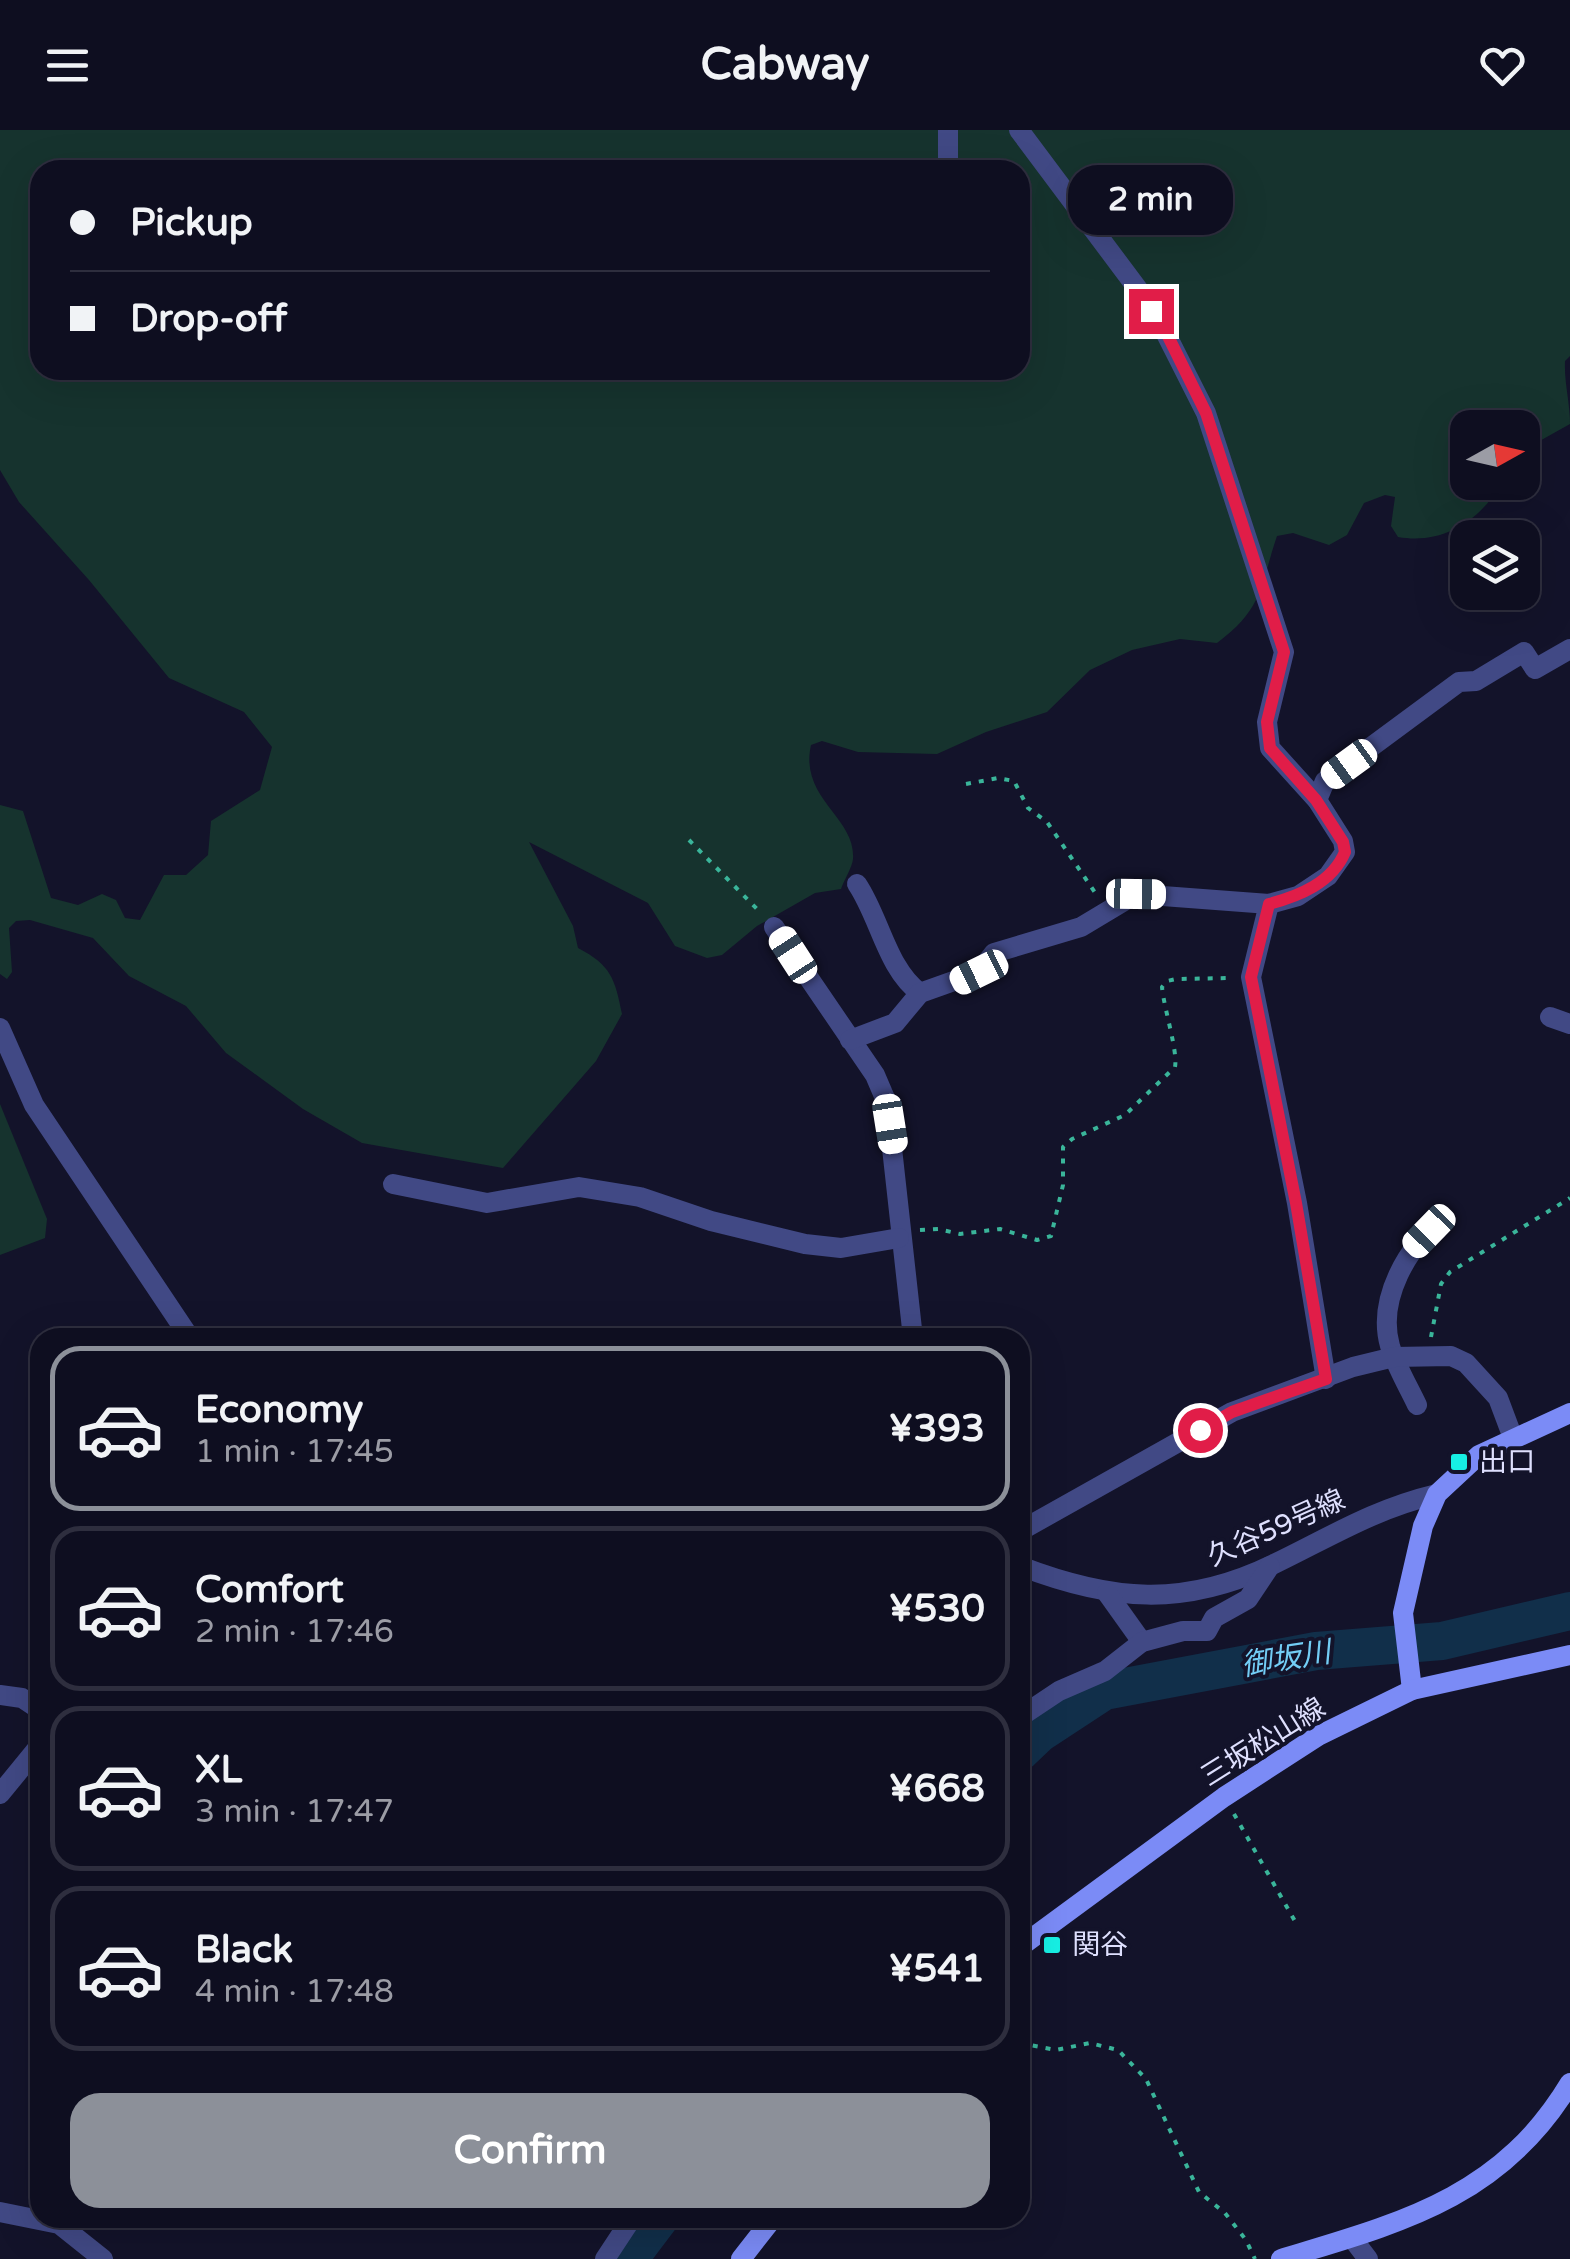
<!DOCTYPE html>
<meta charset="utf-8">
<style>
:root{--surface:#0e0e20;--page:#171729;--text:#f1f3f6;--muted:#9b9ca5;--line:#2e2e3e;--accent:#8c9099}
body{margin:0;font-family:"Varela Round","Noto Sans JP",sans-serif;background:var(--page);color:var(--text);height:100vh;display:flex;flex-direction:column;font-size:38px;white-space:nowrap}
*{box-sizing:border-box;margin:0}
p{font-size:32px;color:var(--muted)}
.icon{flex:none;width:55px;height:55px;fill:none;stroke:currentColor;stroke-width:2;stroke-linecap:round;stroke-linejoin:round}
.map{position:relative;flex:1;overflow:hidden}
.sheet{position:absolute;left:30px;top:1198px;width:1000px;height:900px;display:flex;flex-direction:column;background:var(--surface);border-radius:30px;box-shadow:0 10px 40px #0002,0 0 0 2px var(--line)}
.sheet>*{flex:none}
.top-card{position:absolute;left:30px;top:30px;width:1000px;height:220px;border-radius:30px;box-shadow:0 10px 40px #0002,0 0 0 2px var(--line);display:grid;align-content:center;height:220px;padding:0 40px;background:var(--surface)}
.needle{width:65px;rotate:82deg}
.tools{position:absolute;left:1450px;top:280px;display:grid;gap:20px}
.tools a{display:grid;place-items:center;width:90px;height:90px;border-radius:20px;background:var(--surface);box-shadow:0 10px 40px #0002,0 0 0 2px var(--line);font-size:50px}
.end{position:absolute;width:45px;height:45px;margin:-22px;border:12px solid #e11d48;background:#fff;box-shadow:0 0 0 5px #fff}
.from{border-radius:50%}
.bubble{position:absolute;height:70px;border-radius:30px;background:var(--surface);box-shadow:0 10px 40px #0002,0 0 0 2px var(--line);font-size:32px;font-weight:700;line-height:70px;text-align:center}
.car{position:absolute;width:30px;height:60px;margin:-30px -15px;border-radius:12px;box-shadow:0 0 8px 2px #0007;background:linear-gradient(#fff 24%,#345 0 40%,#fff 0 76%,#345 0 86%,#fff 0)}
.top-card b{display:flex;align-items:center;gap:35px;height:95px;font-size:38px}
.top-card b+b{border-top:2px solid var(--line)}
.top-card i{width:25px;height:25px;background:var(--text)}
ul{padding:18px 0 0;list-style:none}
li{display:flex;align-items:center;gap:30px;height:165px;margin:0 20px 15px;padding:0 20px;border:5px solid var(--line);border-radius:30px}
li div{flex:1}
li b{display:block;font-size:38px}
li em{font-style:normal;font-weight:700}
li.active{border-color:var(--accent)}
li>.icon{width:90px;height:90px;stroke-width:1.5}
.action{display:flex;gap:20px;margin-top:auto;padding:20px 40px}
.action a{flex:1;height:115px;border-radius:30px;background:var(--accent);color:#fff;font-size:40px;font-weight:700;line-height:115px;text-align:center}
header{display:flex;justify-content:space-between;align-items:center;height:130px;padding:0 40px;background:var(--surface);font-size:45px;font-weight:700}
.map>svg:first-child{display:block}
.green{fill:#16332e;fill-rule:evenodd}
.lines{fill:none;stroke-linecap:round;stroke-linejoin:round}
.river{stroke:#112f4a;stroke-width:38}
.path{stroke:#3ab59a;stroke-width:4;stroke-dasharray:5 8;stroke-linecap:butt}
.street{stroke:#414985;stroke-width:20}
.secondary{stroke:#7b8bf6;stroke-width:20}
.route{stroke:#e11d48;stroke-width:12}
.poi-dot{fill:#17efe4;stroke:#13132a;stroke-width:4}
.labels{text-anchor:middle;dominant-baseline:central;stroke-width:8;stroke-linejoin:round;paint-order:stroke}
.poi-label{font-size:28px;fill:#dedffd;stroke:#13132a;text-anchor:start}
.street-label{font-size:28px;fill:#dedffd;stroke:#13132a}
.water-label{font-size:30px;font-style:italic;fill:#73cdf5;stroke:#13132a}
</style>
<header><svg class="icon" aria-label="menu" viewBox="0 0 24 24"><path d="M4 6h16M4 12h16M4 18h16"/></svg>Cabway<svg class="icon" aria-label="heart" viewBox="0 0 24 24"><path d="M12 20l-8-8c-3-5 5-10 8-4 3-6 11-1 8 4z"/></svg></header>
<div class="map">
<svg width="1570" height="2129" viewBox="0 0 1570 2129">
<rect width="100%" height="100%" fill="#13132a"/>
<g class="green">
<path d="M0 0H1570V226L1565 231C1564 253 1570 272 1570 294L1536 313 1523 327 1522 298H1468V352L1502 353C1480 390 1444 415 1398 407L1391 396 1395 367 1385 365 1364 373 1347 405 1329 415 1293 403 1277 406C1260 456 1264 478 1217 513L1180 509 1132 520 1090 540 1047 582 986 602 937 624 858 622 822 611 811 615C799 669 856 687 853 729 852 738 844 750 841 759L815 763 757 796 722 825 707 828 675 816 648 773 529 712 573 796 578 818C611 835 615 849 622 884L596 931 503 1038 362 1013 303 979 226 923 186 876 129 846 93 808 30 790 16 791 9 798 12 842 7 849 0 844V675L23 681 51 768 78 775 102 764 116 770 125 788 140 790 164 745H186L208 725 211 691 260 660 272 617 244 582 169 548 89 450 19 372 0 340ZM40 40H1020V240H40Z"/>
<path d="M0 974 47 1089 45 1108 0 1125Z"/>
</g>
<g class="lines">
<g class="river">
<path d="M1020 1622 1040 1603 1104 1561 1316 1521 1442 1511 1570 1481"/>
<path d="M629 2129 660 2088"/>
</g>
<g class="path">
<path d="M966 654 998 648 1014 651 1028 678 1047 692 1096 764"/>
<path d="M689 710 761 783"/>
<path d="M920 1100 938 1099 960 1104 1000 1099 1037 1110 1051 1106 1063 1055V1017L1072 1009 1125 985 1175 937C1178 921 1164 879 1162 857L1167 851 1176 849 1231 848"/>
<path d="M1431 1207 1441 1154 1450 1142 1570 1068"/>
<path d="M1234 1684 1296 1793"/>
<path d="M1020 1913 1056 1920 1090 1913 1118 1920 1146 1949 1199 2062 1225 2083 1246 2110 1255 2129"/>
</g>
<g class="street">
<path d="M948 0V40"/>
<path d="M1317 670 1325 651 1459 552 1476 551 1524 522 1535 539 1570 519"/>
<path d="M857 754C880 788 887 839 920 863"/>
<path d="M1269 774 1251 847 1297 1073 1326 1249"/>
<path d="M774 797 875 945 887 973 913 1208"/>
<path d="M1550 887 1570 894"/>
<path d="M0 898 34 975 190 1208"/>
<path d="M850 910 895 893 920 863 979 842 994 823 1081 797 1136 764 1269 774 1298 766 1328 746 1345 722 1343 711 1317 670 1270 618 1267 592 1284 522 1206 283 1155 182 1019 0"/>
<path d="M393 1054 487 1073 579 1057 640 1067 711 1091 805 1114 841 1118 899 1108"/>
<path d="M1417 1275C1408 1256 1396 1236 1390 1216 1377 1170 1407 1115 1444 1090"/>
<path d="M1020 1401 1232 1282 1353 1237 1394 1227 1451 1226 1466 1233 1498 1268 1513 1308"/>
<path d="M1020 1436C1111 1471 1184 1478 1274 1434 1330 1407 1374 1379 1437 1364"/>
<path d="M1107 1463 1142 1512"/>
<path d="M0 1565 22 1568 40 1580"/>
<path d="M1020 1587 1059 1561 1105 1541 1142 1512 1183 1501H1207L1214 1488 1248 1469 1270 1436"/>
<path d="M0 1664 40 1615"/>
<path d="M0 2082 59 2094 103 2129"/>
<path d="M1352 2108 1368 2129"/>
<path d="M605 2129 632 2088"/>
</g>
<g class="secondary">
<path d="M1412 1560 1403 1483 1423 1396 1437 1364 1479 1325 1570 1283"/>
<path d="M1020 1817 1224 1667 1318 1606 1412 1560 1570 1525"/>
<path d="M741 2129 773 2088"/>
<path d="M1281 2129C1400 2093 1501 2068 1570 1953"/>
</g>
</g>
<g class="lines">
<path class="route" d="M1151 181 1156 182 1206 283 1284 522 1267 592 1270 618 1316 670 1343 712 1345 722C1332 753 1299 766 1269 774L1251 847 1296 1073 1326 1249 1232 1282 1200 1300"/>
</g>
<g class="poi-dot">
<rect x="1449" y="1322" width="20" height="20" rx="5"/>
<rect x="1042" y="1805" width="20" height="20" rx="5"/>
</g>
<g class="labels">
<g class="poi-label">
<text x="1479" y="1332">出口</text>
<text x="1072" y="1815">関谷</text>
</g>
<g class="street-label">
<text transform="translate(1276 1398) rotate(-24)">久谷59号線</text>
<text transform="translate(1263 1612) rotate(-32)">三坂松山線</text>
</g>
<g class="water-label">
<text transform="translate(1286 1529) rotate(-9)">御坂川</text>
</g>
</g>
</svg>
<div class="tools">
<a><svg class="needle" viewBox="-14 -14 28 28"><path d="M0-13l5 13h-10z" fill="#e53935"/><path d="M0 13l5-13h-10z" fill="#9b9ca5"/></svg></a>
<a><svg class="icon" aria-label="layers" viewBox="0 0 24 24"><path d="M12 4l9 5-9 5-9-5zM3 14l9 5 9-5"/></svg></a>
</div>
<i class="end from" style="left:1200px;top:1300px"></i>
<i class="end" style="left:1151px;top:181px"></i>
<div class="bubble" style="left:1068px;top:35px;width:165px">2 min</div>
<i class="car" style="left:1349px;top:634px;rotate:234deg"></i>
<i class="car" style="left:1136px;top:764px;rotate:91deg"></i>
<i class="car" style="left:793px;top:825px;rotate:327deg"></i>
<i class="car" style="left:979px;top:842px;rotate:244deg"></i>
<i class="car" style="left:890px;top:994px;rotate:171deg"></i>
<i class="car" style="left:1429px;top:1101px;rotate:224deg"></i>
<div class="top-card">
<b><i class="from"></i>Pickup</b>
<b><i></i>Drop-off</b>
</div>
<section class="sheet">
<ul>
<li class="active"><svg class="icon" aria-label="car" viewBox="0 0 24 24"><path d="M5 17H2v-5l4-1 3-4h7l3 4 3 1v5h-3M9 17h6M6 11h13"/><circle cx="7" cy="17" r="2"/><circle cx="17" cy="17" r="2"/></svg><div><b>Economy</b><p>1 min · 17:45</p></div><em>¥393</em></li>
<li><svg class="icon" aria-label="car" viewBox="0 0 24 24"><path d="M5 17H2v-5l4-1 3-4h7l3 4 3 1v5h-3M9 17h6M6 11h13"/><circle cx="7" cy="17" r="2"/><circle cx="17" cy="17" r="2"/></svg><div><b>Comfort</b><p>2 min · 17:46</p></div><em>¥530</em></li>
<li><svg class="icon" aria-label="car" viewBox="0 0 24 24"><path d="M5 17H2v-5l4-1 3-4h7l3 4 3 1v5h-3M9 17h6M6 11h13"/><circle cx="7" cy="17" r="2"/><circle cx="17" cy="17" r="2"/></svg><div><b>XL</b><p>3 min · 17:47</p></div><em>¥668</em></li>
<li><svg class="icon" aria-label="car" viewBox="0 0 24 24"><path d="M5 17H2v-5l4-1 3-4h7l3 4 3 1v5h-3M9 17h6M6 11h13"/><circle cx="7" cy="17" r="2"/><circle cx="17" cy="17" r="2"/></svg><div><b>Black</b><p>4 min · 17:48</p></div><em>¥541</em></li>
</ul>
<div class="action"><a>Confirm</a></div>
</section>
</div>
